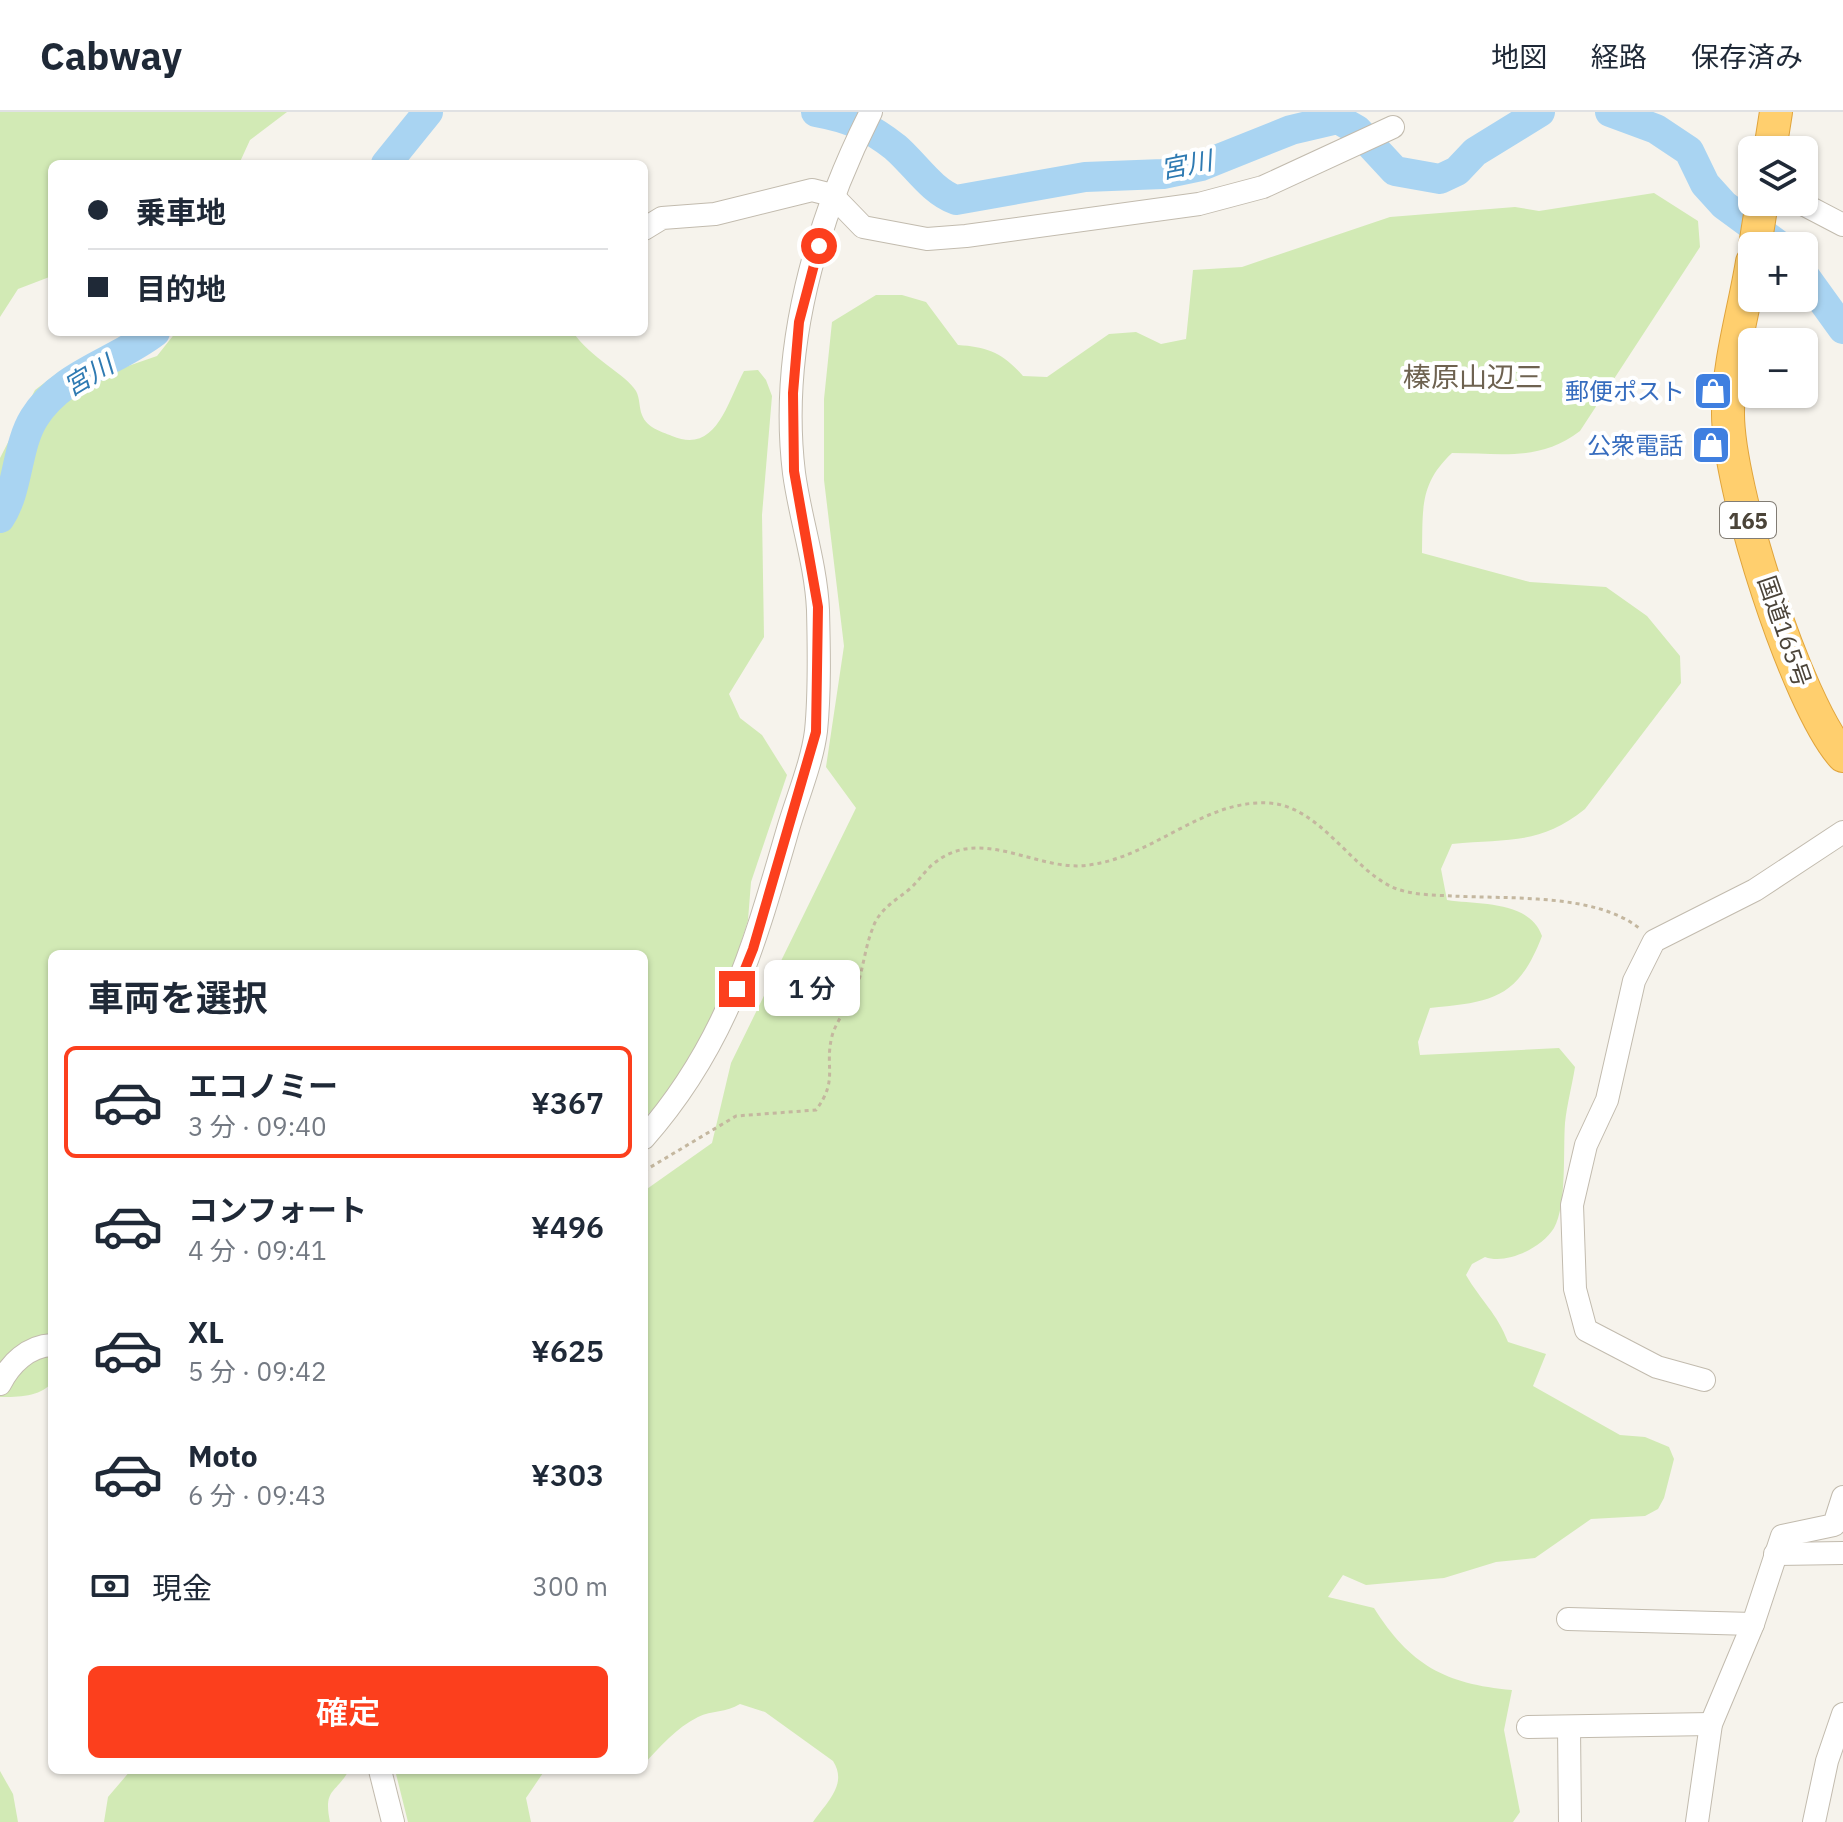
<!DOCTYPE html>
<html lang="ja">
<meta charset="utf-8">
<style>
:root{--surface:#fff;--page:#f6f6f7;--text:#1f2937;--muted:#747a83;--line:#e0e1e3;--accent:#fc3f1d}
body{margin:0;font-family:"IBM Plex Sans","Noto Sans JP",sans-serif;background:var(--page);color:var(--text);height:100vh;display:flex;flex-direction:column;font-size:30px;white-space:nowrap}
*{box-sizing:border-box;margin:0}
p{font-size:26px;color:var(--muted)}
.icon{flex:none;width:44px;height:44px;fill:none;stroke:currentColor;stroke-width:2;stroke-linecap:round;stroke-linejoin:round}
.map{position:relative;flex:1;overflow:hidden}
.drawer{position:absolute;left:48px;top:838px;width:600px;height:824px;display:flex;flex-direction:column;background:var(--surface);border-radius:12px;box-shadow:0 2px 6px #0004}
.drawer>*{flex:none}
.top-card{position:absolute;left:48px;top:48px;width:600px;height:176px;border-radius:12px;box-shadow:0 2px 6px #0004;display:grid;align-content:center;height:176px;padding:0 40px;background:var(--surface)}
.buttons{position:absolute;left:1738px;top:24px;display:grid;gap:16px}
.buttons a{display:grid;place-items:center;width:80px;height:80px;border-radius:12px;background:var(--surface);box-shadow:0 2px 6px #0004;font-size:40px}
.end{position:absolute;width:36px;height:36px;margin:-18px;border:10px solid #fc3f1d;background:#fff;box-shadow:0 0 0 4px #fff}
.from{border-radius:50%}
.bubble{position:absolute;height:56px;border-radius:12px;background:var(--surface);box-shadow:0 2px 6px #0004;font-size:26px;font-weight:600;line-height:56px;text-align:center}
.top-card b{display:flex;align-items:center;gap:28px;height:76px;font-size:30px}
.top-card b+b{border-top:2px solid var(--line)}
.top-card i{width:20px;height:20px;background:var(--text)}
ul{padding:0;list-style:none}
li{display:flex;align-items:center;gap:24px;height:112px;margin:0 16px 12px;padding:0 24px;border:4px solid transparent;border-radius:12px}
li div{flex:1}
li b{display:block;font-size:30px}
li em{font-style:normal;font-weight:600}
li.active{border-color:var(--accent)}
li>.icon{width:72px;height:72px;stroke-width:1.5}
h2{padding:0 40px;font-size:36px;line-height:96px}
.pay{display:flex;align-items:center;gap:20px;height:88px;padding:0 40px;font-size:30px}
.pay p{margin-inline-start:auto}
.button{display:flex;gap:16px;margin-top:auto;padding:16px 40px}
.button a{flex:1;height:92px;border-radius:12px;background:var(--accent);color:#fff;font-size:32px;font-weight:600;line-height:92px;text-align:center}
header{display:flex;align-items:center;gap:48px;box-sizing:border-box;height:112px;padding:0 40px;background:var(--surface);border-bottom:2px solid var(--line)}
header strong{font-size:38px}
nav{display:flex;gap:44px;margin-inline-start:auto;font-size:28px}
.map>svg:first-child{display:block}
.green{fill:#d2eab5}
.lines{fill:none;stroke-linecap:round;stroke-linejoin:round}
.river{stroke:#a9d4f2;stroke-width:30}
.minor-casing{stroke:#c2bbae;stroke-width:24}
.highway-casing{stroke:#e0a43c;stroke-width:34}
.path{stroke:#c4b79f;stroke-width:3;stroke-dasharray:4 4;stroke-linecap:butt}
.minor{stroke:#fff;stroke-width:22}
.highway{stroke:#ffcf6e;stroke-width:32}
.route{stroke:#fc3f1d;stroke-width:10}
.labels{text-anchor:middle;dominant-baseline:central;stroke-width:8;stroke-linejoin:round;paint-order:stroke}
.shield{fill:#fff;stroke:#817c74;stroke-width:2}
.shield-label{font-size:22px;font-weight:bold;fill:#4b4439}
.shop-label{font-size:24px;fill:#366cbe;stroke:#fff;text-anchor:end}
.street-label{font-size:24px;fill:#4b4439;stroke:#fff}
.water-label{font-size:26px;font-style:italic;fill:#2e7ab2;stroke:#fff}
.quarter-label{font-size:28px;fill:#6e6250;stroke:#fff}
</style>
<header>
<strong>Cabway</strong>
<nav><a>地図</a><a>経路</a><a>保存済み</a></nav>
</header>
<div class="map">
<svg width="1843" height="1710" viewBox="0 0 1843 1710">
<rect width="100%" height="100%" fill="#f6f3ec"/>
<g class="green">
<path d="M0 0H287L250 28 239 52H52V164L18 177 0 205Z"/>
<path d="M1654 81 1698 109 1700 135 1580 319C1539 350 1501 341 1452 341 1419 372 1423 397 1422 441L1530 470 1606 475 1647 504 1680 544 1681 571 1585 697C1539 734 1507 726 1452 732L1441 757 1447 788C1479 793 1529 788 1542 824 1518 887 1492 890 1430 896L1418 930 1420 943 1559 936 1575 955C1572 974 1567 992 1565 1011 1563 1037 1567 1094 1554 1116 1542 1136 1506 1153 1485 1145L1472 1152 1466 1163C1481 1189 1497 1201 1508 1230L1546 1242 1533 1274 1620 1323 1645 1325 1669 1335 1674 1347 1664 1386 1658 1397 1645 1404 1591 1407 1535 1446 1496 1450 1444 1466 1366 1473 1343 1463 1328 1485 1374 1496C1410 1553 1445 1572 1512 1578L1504 1618 1520 1700 1513 1710H813C827 1690 848 1672 833 1649L765 1600 740 1592C726 1601 712 1598 698 1605 676 1616 660 1635 644 1652V1079L712 1031 731 951 856 696 826 655 844 534 824 368V287L832 210 876 183H902L926 190 958 233C988 235 1003 241 1023 264L1047 265 1109 222 1136 220 1161 232 1186 227 1193 158 1242 155 1390 105 1515 95 1539 99Z"/>
<path d="M176 220H573C589 245 627 263 636 279 640 286 639 296 642 303 647 316 660 319 672 324 716 343 727 291 744 259L758 258 766 268 772 284 762 403 764 525 729 582 740 606 762 623 787 663 751 770 748 808 714 916 683 963 644 1007V842H52V1271C39 1285 19 1285 0 1285V346L35 278 60 259 105 262 157 244Z"/>
<path d="M131 1658H349C336 1682 323 1676 330 1710H104L108 1685Z"/>
<path d="M395 1658H545L526 1686 531 1710H408Z"/>
<path d="M0 1659 13 1682 18 1710H0Z"/>
</g>
<g class="lines">
<g class="river">
<path d="M816 0C849 6 868 14 895 35 915 52 931 79 956 88L1085 65 1163 62 1201 54 1291 18 1338 7 1357 18 1395 59 1440 67 1457 59 1475 40 1540 0"/>
<path d="M1610 0 1656 17 1689 39 1705 72 1724 93 1780 134"/>
<path d="M386 52 428 0"/>
<path d="M1804 163 1843 217"/>
<path d="M0 406C19 377 16 335 34 306 61 262 116 250 155 220"/>
</g>
<g class="minor-casing">
<g id="minor">
<path d="M1799 90 1843 113"/>
<path d="M644 117 662 106 715 102 812 78 832 83 863 115 927 127 966 124 1199 92 1263 75 1393 15"/>
<path d="M644 1026C727 932 754 834 788 717 797 686 812 651 816 619 820 580 819 537 818 498 816 452 800 406 794 361 779 238 816 108 871 0"/>
<path d="M1704 1268 1657 1255 1586 1218 1575 1177 1572 1093 1586 1033 1607 988 1634 869 1654 829 1755 778 1843 720"/>
<path d="M0 1272C10 1252 28 1234 52 1233"/>
<path d="M1775 1442 1843 1441"/>
<path d="M1568 1507 1753 1512"/>
<path d="M1528 1615 1711 1612"/>
<path d="M1569 1616 1570 1710"/>
<path d="M380 1658 393 1710"/>
<path d="M1697 1710 1711 1612 1753 1512 1782 1424 1834 1413 1843 1385"/>
<path d="M1814 1710 1827 1649 1843 1602"/>
</g>
</g>
<g class="highway-casing">
<g id="highway">
<path d="M1770 38 1776 0"/>
<path d="M1755 134 1762 90"/>
<path d="M1752 150C1744 199 1728 251 1728 300 1727 373 1796 591 1843 644"/>
</g>
</g>
<path class="path" d="M644 1059 736 1004 816 998C839 967 824 956 832 924 836 909 848 896 854 882 863 861 864 839 872 818 879 796 896 789 912 775 919 768 925 759 932 753 980 711 1037 761 1089 753 1153 745 1204 687 1269 691 1319 694 1350 755 1392 775 1410 783 1433 783 1452 784 1507 787 1595 781 1639 816"/>
<use href="#minor" class="minor"/>
<use href="#highway" class="highway"/>
</g>
<g class="lines">
<path class="route" d="M737 877 753 837 816 620 818 495 794 359 793 281 799 210 819 134"/>
</g>
<defs>
<g id="shop-square" transform="scale(2)"><rect x="-9" y="-9" width="18" height="18" rx="4" fill="#3f7fe0" stroke="#fff"/><path d="M-5-2.5h2.3a2.7 3.5 0 0 1 5.4 0H5L5.5 6h-11ZM-1.5-2.5h3a1.5 2.3 0 0 0-3 0Z" fill="#fff"/></g>
</defs>
<g fill-rule="evenodd">
<use href="#shop-square" x="1713" y="279"/>
<use href="#shop-square" x="1711" y="333"/>
</g>
<g class="labels">
<rect class="shield" x="1720" y="390" width="56" height="36" rx="6"/>
<g class="shield-label">
<text x="1748" y="408">165</text>
</g>
<g class="shop-label">
<text x="1685" y="279">郵便ポスト</text>
<text x="1683" y="333">公衆電話</text>
</g>
<g class="street-label">
<text transform="translate(1785 519) rotate(71)">国道165号</text>
</g>
<g class="water-label">
<text transform="translate(1186 52) rotate(-11)">宮川</text>
<text transform="translate(88 263) rotate(-31)">宮川</text>
</g>
<g class="quarter-label">
<text x="1473" y="264">榛原山辺三</text>
</g>
</g>
</svg>
<div class="buttons">
<a><svg class="icon" aria-label="layers" viewBox="0 0 24 24"><path d="M12 4l9 5-9 5-9-5zM3 14l9 5 9-5"/></svg></a>
<a>+</a>
<a>−</a>
</div>
<i class="end from" style="left:819px;top:134px"></i>
<i class="end" style="left:737px;top:877px"></i>
<div class="bubble" style="left:764px;top:848px;width:96px">1 分</div>
<div class="top-card">
<b><i class="from"></i>乗車地</b>
<b><i></i>目的地</b>
</div>
<section class="drawer">
<h2>車両を選択</h2>
<ul>
<li class="active"><svg class="icon" aria-label="car" viewBox="0 0 24 24"><path d="M5 17H2v-5l4-1 3-4h7l3 4 3 1v5h-3M9 17h6M6 11h13"/><circle cx="7" cy="17" r="2"/><circle cx="17" cy="17" r="2"/></svg><div><b>エコノミー</b><p>3 分 · 09:40</p></div><em>¥367</em></li>
<li><svg class="icon" aria-label="car" viewBox="0 0 24 24"><path d="M5 17H2v-5l4-1 3-4h7l3 4 3 1v5h-3M9 17h6M6 11h13"/><circle cx="7" cy="17" r="2"/><circle cx="17" cy="17" r="2"/></svg><div><b>コンフォート</b><p>4 分 · 09:41</p></div><em>¥496</em></li>
<li><svg class="icon" aria-label="car" viewBox="0 0 24 24"><path d="M5 17H2v-5l4-1 3-4h7l3 4 3 1v5h-3M9 17h6M6 11h13"/><circle cx="7" cy="17" r="2"/><circle cx="17" cy="17" r="2"/></svg><div><b>XL</b><p>5 分 · 09:42</p></div><em>¥625</em></li>
<li><svg class="icon" aria-label="car" viewBox="0 0 24 24"><path d="M5 17H2v-5l4-1 3-4h7l3 4 3 1v5h-3M9 17h6M6 11h13"/><circle cx="7" cy="17" r="2"/><circle cx="17" cy="17" r="2"/></svg><div><b>Moto</b><p>6 分 · 09:43</p></div><em>¥303</em></li>
</ul>
<div class="pay"><svg class="icon" aria-label="cash" viewBox="0 0 24 24"><path d="M3 7h18v10H3z"/><circle cx="12" cy="12" r="2"/></svg>現金<p>300 m</p></div>
<div class="button"><a>確定</a></div>
</section>
</div>
